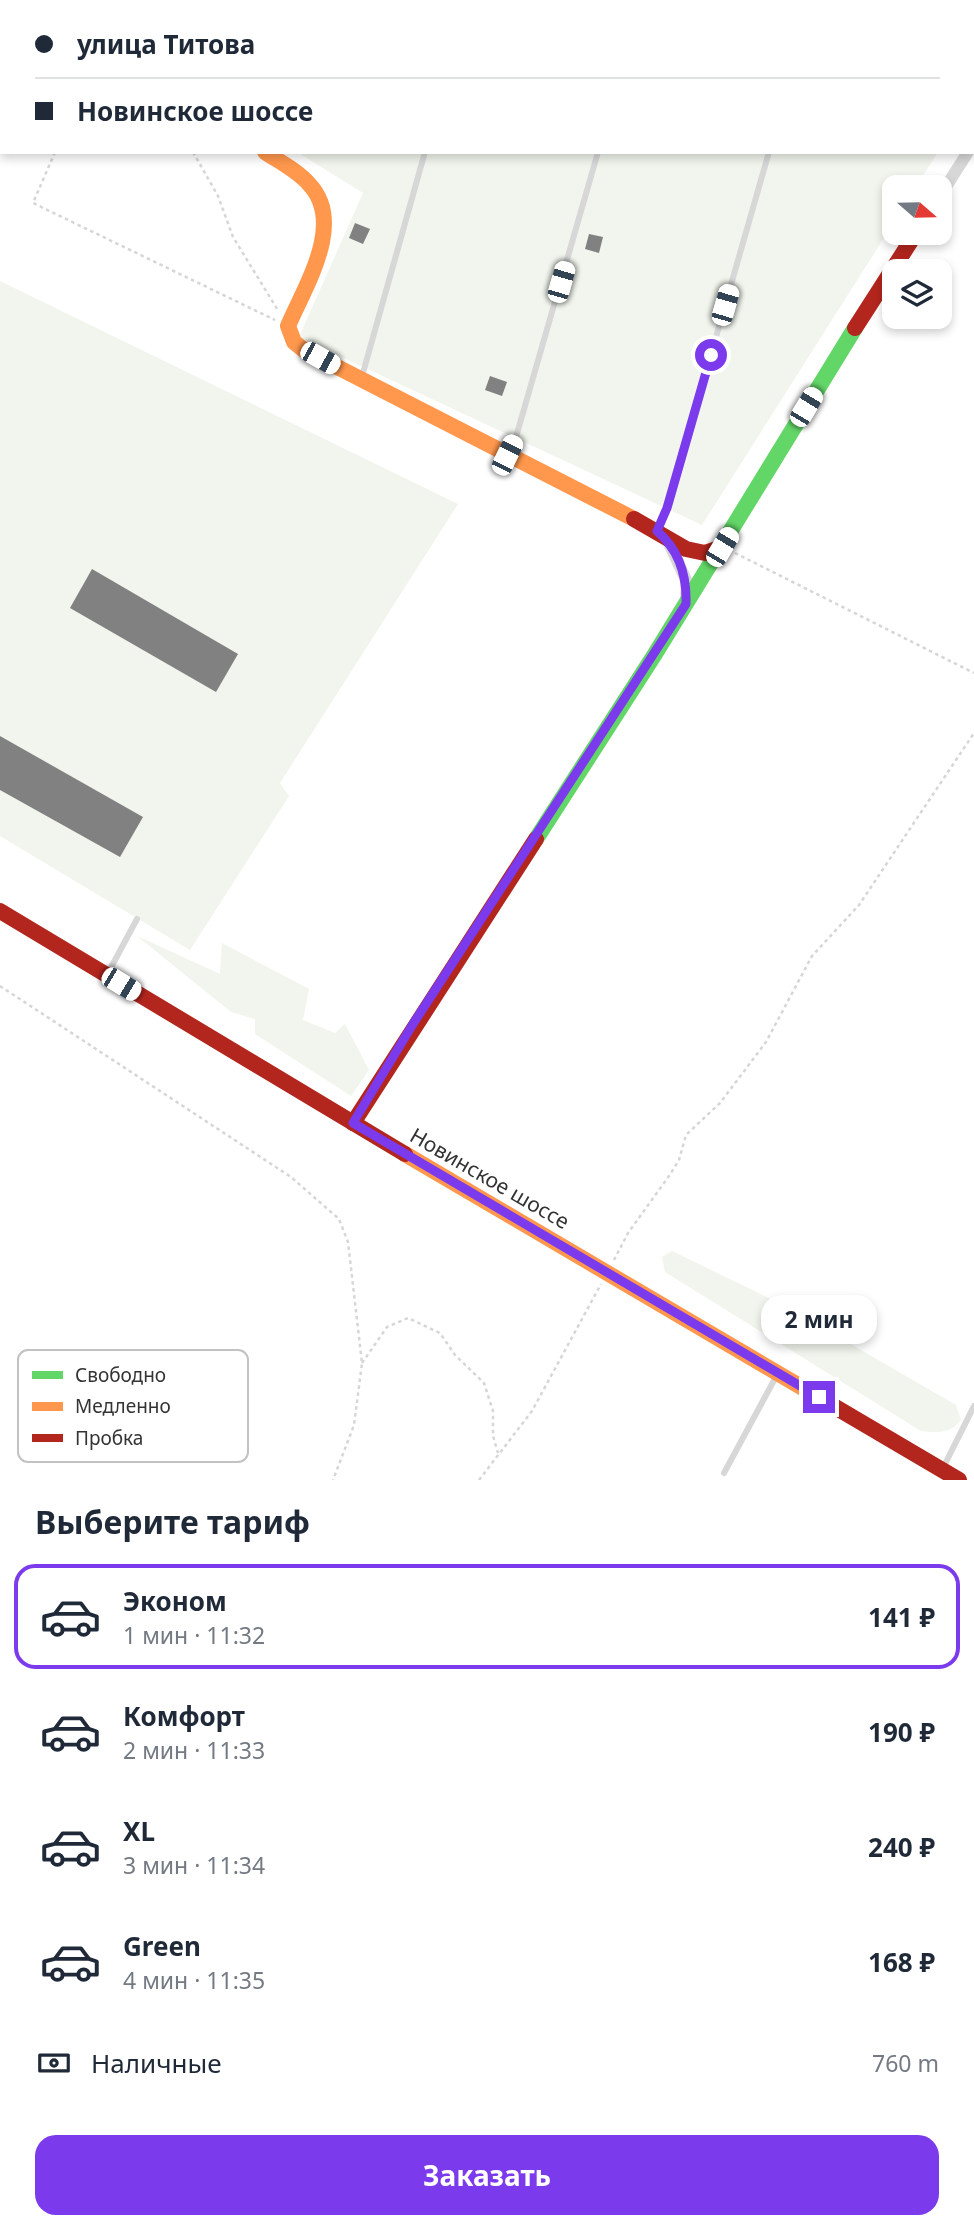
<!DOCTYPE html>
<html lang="ru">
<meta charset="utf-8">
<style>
:root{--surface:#fff;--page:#f6f6f7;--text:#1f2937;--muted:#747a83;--line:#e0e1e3;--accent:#7c3aed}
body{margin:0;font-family:"Noto Sans",sans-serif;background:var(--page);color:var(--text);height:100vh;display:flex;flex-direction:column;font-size:26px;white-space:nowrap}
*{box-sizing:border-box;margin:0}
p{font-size:23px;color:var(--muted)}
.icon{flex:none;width:38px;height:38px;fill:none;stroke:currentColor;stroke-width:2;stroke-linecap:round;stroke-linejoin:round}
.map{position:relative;height:1480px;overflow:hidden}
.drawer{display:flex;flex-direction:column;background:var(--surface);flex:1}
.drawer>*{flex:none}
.top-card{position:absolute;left:0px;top:0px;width:975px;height:154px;box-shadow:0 4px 10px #0003;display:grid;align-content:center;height:154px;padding:0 35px;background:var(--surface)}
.needle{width:46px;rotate:110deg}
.buttons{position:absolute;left:882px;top:175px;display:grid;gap:14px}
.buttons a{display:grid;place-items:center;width:70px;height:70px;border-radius:14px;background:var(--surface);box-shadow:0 4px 10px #0003;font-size:35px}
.end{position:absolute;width:32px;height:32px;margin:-16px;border:9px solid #7c3aed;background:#fff;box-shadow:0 0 0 4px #fff}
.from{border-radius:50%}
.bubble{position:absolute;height:49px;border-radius:21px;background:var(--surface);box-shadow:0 4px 10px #0003;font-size:23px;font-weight:700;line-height:49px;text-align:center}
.car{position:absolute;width:21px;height:42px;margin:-21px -10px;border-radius:9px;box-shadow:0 0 5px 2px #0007;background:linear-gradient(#fff 24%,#345 0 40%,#fff 0 76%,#345 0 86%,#fff 0)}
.top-card b{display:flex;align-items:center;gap:24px;height:66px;font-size:26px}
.top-card b+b{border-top:2px solid var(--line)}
.top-card i{width:18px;height:18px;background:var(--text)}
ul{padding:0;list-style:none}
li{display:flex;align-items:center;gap:21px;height:105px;margin:0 14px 10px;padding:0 21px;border:4px solid transparent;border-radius:21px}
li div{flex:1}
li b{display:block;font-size:26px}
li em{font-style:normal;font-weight:700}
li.current{border-color:var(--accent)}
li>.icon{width:63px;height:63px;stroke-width:1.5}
h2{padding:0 35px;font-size:32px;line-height:84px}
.pay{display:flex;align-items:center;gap:18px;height:77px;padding:0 35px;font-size:26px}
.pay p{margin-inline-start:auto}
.button{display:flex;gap:14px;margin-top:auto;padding:14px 35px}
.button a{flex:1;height:80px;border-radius:21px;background:var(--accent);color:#fff;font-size:28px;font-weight:700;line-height:80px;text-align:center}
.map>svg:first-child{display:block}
.green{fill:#f1f5ed}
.building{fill:#818181}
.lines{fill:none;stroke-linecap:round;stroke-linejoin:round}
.path{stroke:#d6d6d6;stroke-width:2.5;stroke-dasharray:3.5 3.5;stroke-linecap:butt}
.lane{stroke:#d7d7d7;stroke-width:6}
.street{stroke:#d7d7d7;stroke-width:12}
.fast{stroke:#63d668;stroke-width:16}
.slow{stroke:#ff974d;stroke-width:16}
.jam{stroke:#b3261e;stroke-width:16}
.route{stroke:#7c3aed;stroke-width:9}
.labels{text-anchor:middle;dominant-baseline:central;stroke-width:7;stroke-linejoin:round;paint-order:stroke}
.street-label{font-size:21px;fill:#333;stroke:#fff}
.key{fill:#fff;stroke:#c2c2c2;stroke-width:2}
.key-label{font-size:19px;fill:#333}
</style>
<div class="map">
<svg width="974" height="1480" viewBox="0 0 974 1480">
<rect width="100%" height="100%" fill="#fff"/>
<g class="green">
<path d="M139 0H926L932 2H139Z"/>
<path d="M297 152H938L916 187H894V222L702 525 299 337 363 193Z"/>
<path d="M0 281 458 504 280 783 289 796 190 950 0 836Z"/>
<path d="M137 936 220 974 222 943 309 989 303 1020 335 1033 345 1024 369 1070 351 1096 255 1034V1019L231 1012Z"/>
<path d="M672 1251 783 1305 956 1405 961 1420C949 1434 939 1433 921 1431L665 1272 662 1257Z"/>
</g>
<g class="building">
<path d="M355 223 370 229 363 244 349 238Z"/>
<path d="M589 234 603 237 599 253 585 249Z"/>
<path d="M490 376 507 382 502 396 485 390Z"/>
<path d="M92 569 238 654 216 692 70 608Z"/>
<path d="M0 736 143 817 120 857 0 790Z"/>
</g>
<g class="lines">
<g class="path">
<path d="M0 14H2"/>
<path d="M55 152 33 203 275 320"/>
<path d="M193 152 218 196 233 237 279 312"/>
<path d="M735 553 974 673"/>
<path d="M0 986 291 1177 339 1219 348 1242 362 1363 354 1425 333 1480"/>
<path d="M614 1260 628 1233 669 1176 679 1160 686 1135 720 1103 766 1042 812 956 859 905 974 733"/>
<path d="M362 1363 387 1327 408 1318 440 1333 455 1355 484 1383 493 1411V1436L498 1453"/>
<path d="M479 1480 532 1411 601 1284"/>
</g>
<g class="lane">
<path d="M297 2V0"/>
<path d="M466 2 467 0"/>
<path d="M641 2 642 0"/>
<path d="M811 2 812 0"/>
<path d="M361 380 425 152"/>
<path d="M508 452 516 437 598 152"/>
<path d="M657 530 667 508 769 152"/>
<path d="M108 973 137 919"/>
<path d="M942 1470 974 1406"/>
<path d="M724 1473 778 1373"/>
</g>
<g class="street">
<path d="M130 2V0"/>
<path d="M973 145 974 143"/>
<path d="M940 196 968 152"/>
<path d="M667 539 687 582 686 601"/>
</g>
<path class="fast" d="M536 839 655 654 855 328"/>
<g class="slow">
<path d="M265 152C280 162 298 171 309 184 346 223 305 286 288 326L294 342 304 350 634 519"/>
<path d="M405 1154 825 1401"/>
</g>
<g class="jam">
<path d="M855 328 916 233"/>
<path d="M634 519 686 549 705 553 722 547"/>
<path d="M0 911 405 1154"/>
<path d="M353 1123 536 839"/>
<path d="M825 1401 959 1480"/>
</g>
</g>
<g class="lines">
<path class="route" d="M711 355 667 508 657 531C679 550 687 576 686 604L413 1024 353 1123 819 1397"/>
</g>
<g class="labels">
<g class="street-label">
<text transform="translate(490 1178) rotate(30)">Новинское шоссе</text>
</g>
</g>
<rect x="18" y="1350" width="230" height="112" rx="10" class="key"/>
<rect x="32" y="1371" width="31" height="8" fill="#63d668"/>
<rect x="32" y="1402" width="31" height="9" fill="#ff974d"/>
<rect x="32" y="1434" width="31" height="8" fill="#b3261e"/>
<g class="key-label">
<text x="75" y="1382">Свободно</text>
<text x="75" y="1413">Медленно</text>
<text x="75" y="1445">Пробка</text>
</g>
</svg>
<div class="buttons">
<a><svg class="needle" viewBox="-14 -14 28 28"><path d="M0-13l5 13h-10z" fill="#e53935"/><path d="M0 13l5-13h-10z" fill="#747a83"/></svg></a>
<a><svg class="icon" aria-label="layers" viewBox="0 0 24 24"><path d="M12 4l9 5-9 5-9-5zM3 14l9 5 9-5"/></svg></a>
</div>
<i class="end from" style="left:711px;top:355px"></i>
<i class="end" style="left:819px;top:1397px"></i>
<div class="bubble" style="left:761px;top:1295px;width:116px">2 мин</div>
<i class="car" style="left:561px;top:282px;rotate:16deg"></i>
<i class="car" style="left:725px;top:305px;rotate:16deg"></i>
<i class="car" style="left:320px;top:358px;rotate:119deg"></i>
<i class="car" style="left:806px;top:407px;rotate:31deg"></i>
<i class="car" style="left:507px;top:455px;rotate:26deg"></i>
<i class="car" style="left:722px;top:547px;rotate:31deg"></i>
<i class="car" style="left:121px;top:984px;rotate:121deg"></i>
<div class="top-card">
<b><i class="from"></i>улица Титова</b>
<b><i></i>Новинское шоссе</b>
</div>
</div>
<section class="drawer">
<h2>Выберите тариф</h2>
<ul>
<li class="current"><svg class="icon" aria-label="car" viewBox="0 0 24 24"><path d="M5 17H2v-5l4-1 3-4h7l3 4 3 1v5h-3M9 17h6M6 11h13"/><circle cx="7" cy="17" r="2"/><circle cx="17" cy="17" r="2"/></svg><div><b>Эконом</b><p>1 мин · 11:32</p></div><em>141 ₽</em></li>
<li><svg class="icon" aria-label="car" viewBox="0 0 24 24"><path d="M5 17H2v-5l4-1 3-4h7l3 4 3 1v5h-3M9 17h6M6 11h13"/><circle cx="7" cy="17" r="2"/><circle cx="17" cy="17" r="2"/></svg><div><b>Комфорт</b><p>2 мин · 11:33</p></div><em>190 ₽</em></li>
<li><svg class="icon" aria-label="car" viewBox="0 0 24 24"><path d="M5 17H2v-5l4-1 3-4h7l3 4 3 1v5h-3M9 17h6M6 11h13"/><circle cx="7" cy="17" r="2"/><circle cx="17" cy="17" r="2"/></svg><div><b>XL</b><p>3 мин · 11:34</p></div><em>240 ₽</em></li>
<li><svg class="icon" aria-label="car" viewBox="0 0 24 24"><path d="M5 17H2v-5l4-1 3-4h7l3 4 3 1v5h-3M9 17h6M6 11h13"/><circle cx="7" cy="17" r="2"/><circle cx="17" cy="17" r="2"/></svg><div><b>Green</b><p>4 мин · 11:35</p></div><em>168 ₽</em></li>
</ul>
<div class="pay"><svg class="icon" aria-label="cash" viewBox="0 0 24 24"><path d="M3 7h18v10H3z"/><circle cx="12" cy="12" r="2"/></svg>Наличные<p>760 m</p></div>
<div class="button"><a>Заказать</a></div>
</section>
